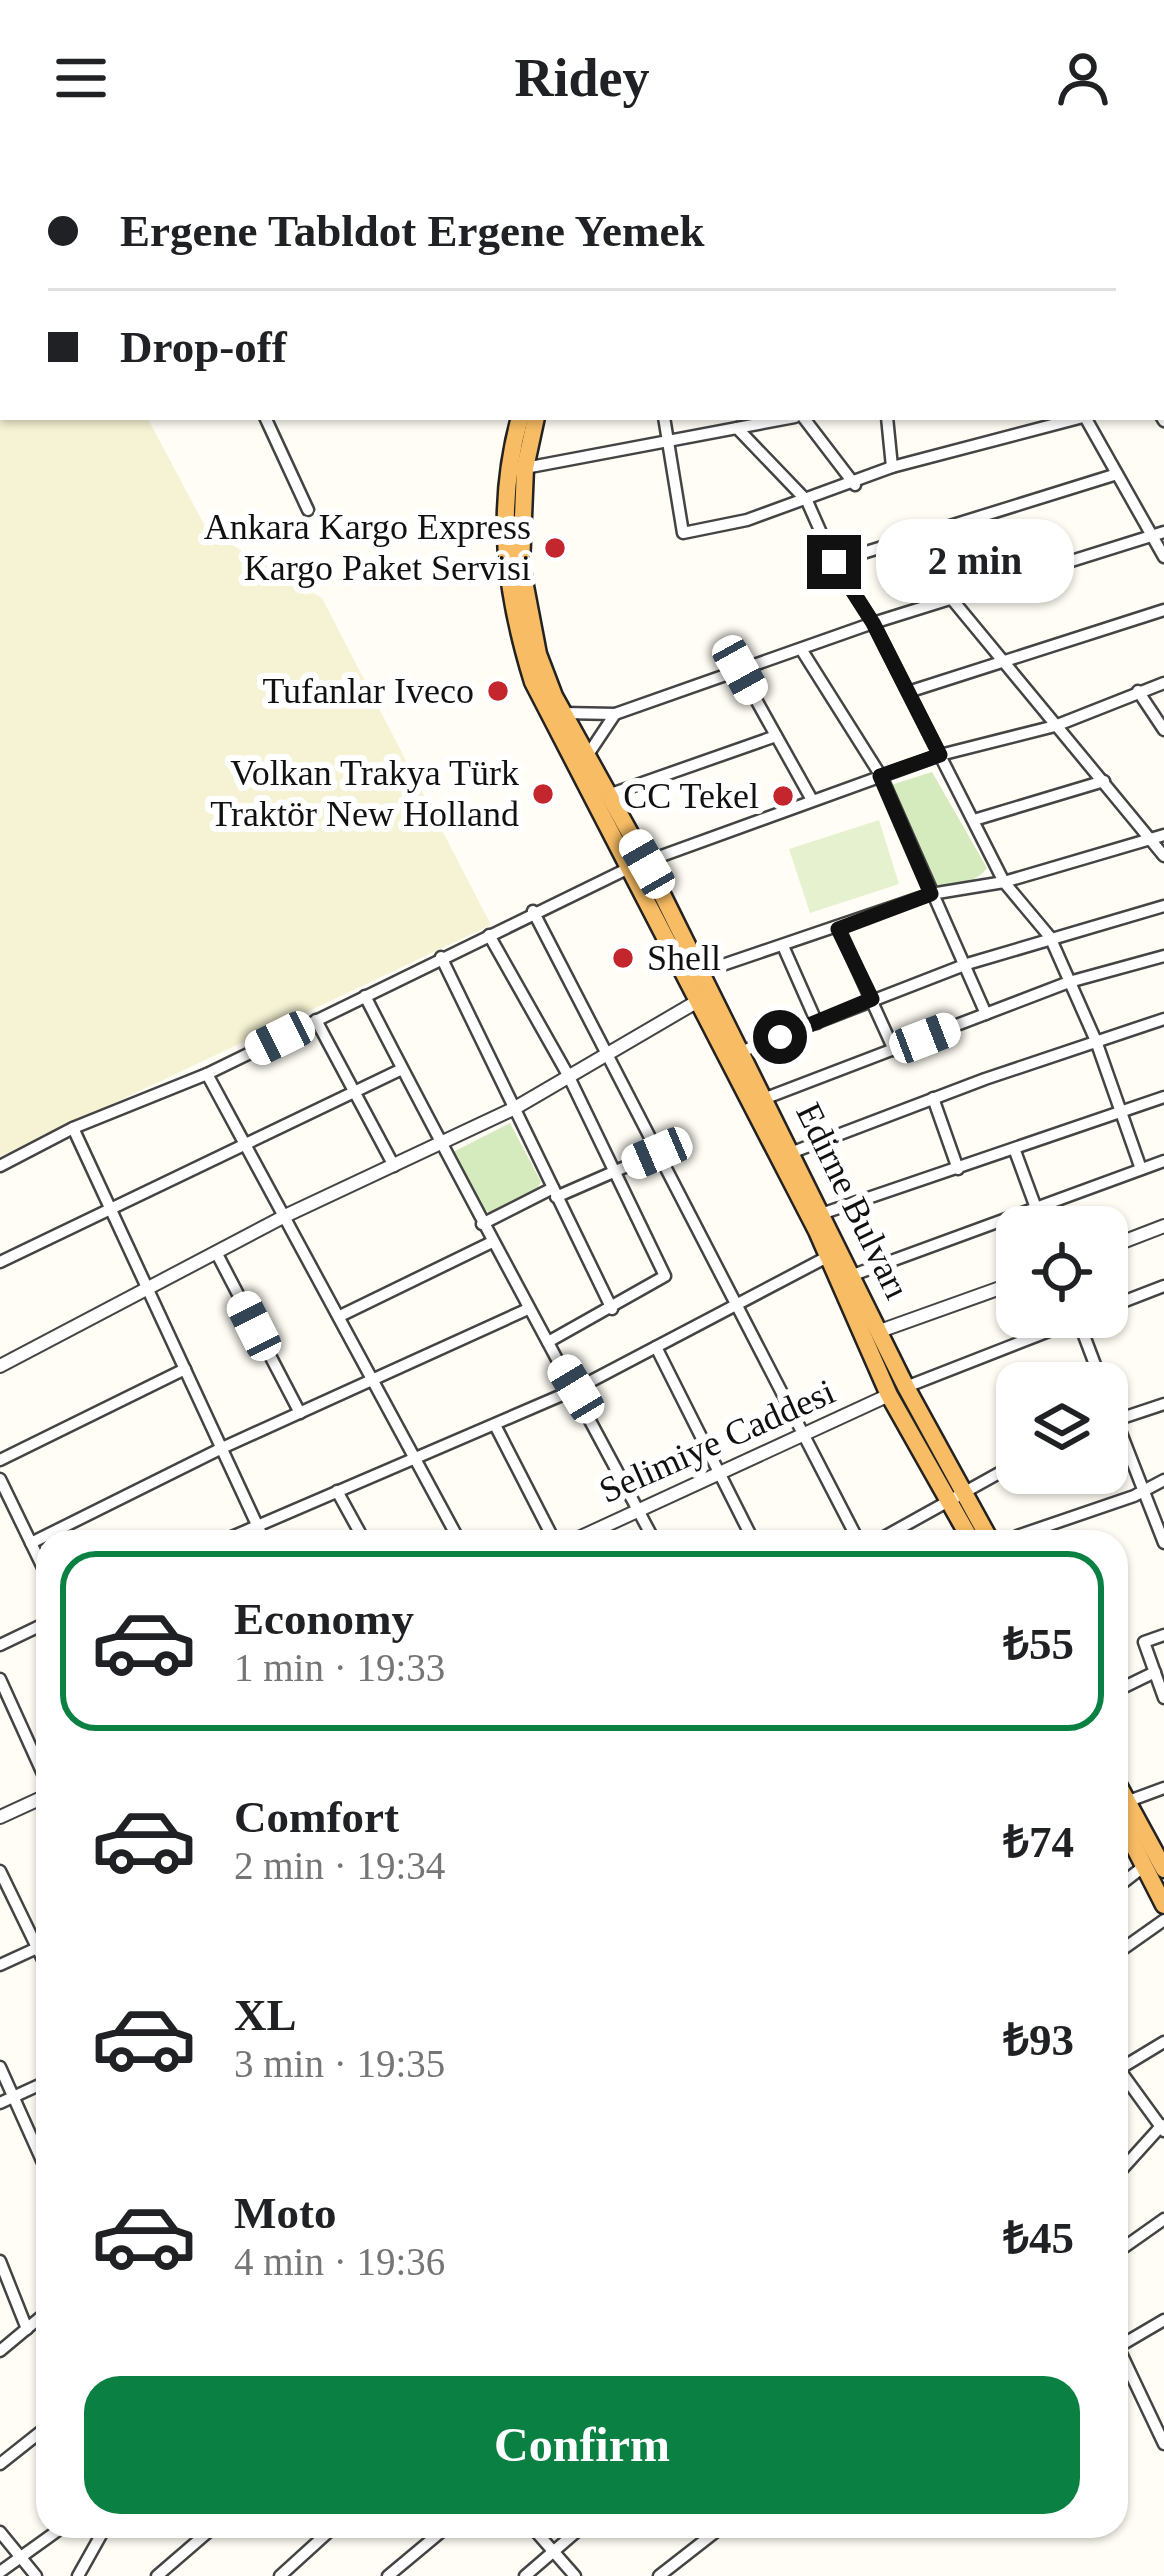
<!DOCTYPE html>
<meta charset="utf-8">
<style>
:root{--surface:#fff;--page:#f2f2f2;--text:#202124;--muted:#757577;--line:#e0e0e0;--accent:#0b8043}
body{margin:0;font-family:Georgia,serif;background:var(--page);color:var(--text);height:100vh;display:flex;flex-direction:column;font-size:45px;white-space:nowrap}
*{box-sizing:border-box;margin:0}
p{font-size:39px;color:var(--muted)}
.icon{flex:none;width:66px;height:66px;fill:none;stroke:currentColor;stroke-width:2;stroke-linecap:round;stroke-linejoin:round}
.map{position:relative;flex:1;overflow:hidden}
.details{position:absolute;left:36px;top:1374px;width:1092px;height:1008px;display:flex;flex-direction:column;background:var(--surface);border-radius:36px;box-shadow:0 3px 9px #0004}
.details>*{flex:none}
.hud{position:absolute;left:0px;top:0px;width:1164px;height:264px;box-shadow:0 3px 9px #0004;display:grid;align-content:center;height:264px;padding:0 48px;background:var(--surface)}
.tools{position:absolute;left:996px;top:1050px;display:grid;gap:24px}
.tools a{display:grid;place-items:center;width:132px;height:132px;border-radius:24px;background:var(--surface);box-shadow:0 3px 9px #0004;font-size:60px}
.end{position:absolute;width:54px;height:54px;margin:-27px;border:15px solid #111;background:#fff;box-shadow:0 0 0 6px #fff}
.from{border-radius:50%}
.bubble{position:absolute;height:84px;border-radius:36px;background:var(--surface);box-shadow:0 3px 9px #0004;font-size:39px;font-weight:700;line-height:84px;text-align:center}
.car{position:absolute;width:36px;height:72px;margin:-36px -18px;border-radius:15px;box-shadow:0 0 9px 3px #0007;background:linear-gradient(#fff 24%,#345 0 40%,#fff 0 76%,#345 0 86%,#fff 0)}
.hud b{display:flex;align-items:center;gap:42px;height:114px;font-size:45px}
.hud b+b{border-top:3px solid var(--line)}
.hud i{width:30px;height:30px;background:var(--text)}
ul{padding:21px 0 0;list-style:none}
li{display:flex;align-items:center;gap:36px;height:180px;margin:0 24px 18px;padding:0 24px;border:6px solid transparent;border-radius:36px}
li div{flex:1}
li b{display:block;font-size:45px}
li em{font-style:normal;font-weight:700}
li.current{border-color:var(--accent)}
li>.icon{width:108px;height:108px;stroke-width:1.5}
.cta{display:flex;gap:24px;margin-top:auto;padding:24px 48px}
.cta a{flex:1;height:138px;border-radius:36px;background:var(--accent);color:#fff;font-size:48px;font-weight:700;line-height:138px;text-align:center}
header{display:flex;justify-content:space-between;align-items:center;height:156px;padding:0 48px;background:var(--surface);font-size:54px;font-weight:700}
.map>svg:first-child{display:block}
.farmland{fill:#f6f3d4}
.green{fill:#d5ebbd}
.pitch{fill:#e6f2cf}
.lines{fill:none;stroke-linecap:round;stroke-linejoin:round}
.minor-casing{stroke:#444;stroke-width:15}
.tertiary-casing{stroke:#444;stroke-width:16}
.trunk-casing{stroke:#222;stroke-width:21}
.minor{stroke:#fff;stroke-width:10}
.tertiary{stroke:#fff;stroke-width:12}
.trunk{stroke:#f7bc64;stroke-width:16}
.route{stroke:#111;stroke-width:15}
.poi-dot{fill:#c4262e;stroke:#fff;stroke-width:4.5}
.labels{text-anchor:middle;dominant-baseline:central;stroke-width:12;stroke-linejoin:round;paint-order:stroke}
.poi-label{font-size:36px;fill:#111;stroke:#fff;text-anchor:end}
.street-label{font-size:36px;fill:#111;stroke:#fff}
</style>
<header><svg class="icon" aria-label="menu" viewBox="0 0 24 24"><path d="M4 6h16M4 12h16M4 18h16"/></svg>Ridey<svg class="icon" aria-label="person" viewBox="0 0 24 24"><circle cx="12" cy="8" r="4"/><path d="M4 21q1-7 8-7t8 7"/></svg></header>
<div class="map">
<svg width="1164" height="2420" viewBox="0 0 1164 2420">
<rect width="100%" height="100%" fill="#fffdf5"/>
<path class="farmland" d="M0 0 11 3H3V261H147L207 374 322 442 491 769 0 1001Z"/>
<g class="green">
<path d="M932 616 987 712C977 726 952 733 935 729L891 629Z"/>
<path d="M510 967 541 1026 536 1035 491 1057 479 1052 453 996Z"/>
</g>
<path class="pitch" d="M879 664 899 728 810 757 789 693Z"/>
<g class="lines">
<g class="minor-casing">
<g id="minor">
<path d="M1009 0 1035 3"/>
<path d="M856 3 857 0"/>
<path d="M1161 11 1164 10"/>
<path d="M1161 88 1164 87"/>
<path d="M1161 128 1164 134"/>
<path d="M1161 234 1164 233"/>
<path d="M1161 260 1164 265"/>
<path d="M265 261 308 354"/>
<path d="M664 261 683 377 747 364 892 311 1083 261"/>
<path d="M803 261 855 329"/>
<path d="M887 261 892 311"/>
<path d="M1085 261 1164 401"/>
<path d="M737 272 807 345 834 406 873 467 1004 726 1050 781 1096 885 1141 1013"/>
<path d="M525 312 795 261"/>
<path d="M834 406 1117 318"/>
<path d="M951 442 1164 700"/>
<path d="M801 493 881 620 986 858"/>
<path d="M740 515 812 644"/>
<path d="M1138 535 1164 574"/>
<path d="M908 536 1164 454"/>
<path d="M564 557 615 558 873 467 1164 376"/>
<path d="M587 600 615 558"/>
<path d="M608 639 776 580"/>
<path d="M974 664 1104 625"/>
<path d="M533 755 859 1386"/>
<path d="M839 773 894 894"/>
<path d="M489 779 568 919 665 1120 548 1186"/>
<path d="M783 790 817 867"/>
<path d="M441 801 612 1153"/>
<path d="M702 816 931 738 1004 726 1164 679"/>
<path d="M365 840C459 1024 558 1204 655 1386"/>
<path d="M316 864 394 1010"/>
<path d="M743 895 967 808 1164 750"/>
<path d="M207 918 460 1386"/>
<path d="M766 942 1069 826 1164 800"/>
<path d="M933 942 958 1013"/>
<path d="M73 972 265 1386"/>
<path d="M1015 995 1043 1071"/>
<path d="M793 996 985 923 1164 863"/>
<path d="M0 1010 73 972 207 918 631 711 940 599 1055 570 1164 527"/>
<path d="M556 1041 657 997"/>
<path d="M824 1057 1164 941"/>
<path d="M482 1068 553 1032"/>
<path d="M216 1096 300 1257"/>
<path d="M0 1106 402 913"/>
<path d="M853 1119 1164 1005"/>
<path d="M1107 1152 1164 1130"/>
<path d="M340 1160 490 1087"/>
<path d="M1077 1161 1102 1227"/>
<path d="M656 1191 754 1386"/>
<path d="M906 1231 1085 1161"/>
<path d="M1107 1241 1164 1387"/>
<path d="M1107 1267 1164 1248"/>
<path d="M495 1269 555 1386"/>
<path d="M0 1304 185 1213"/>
<path d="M0 1323 48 1422"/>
<path d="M337 1335 365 1386"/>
<path d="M1017 1380 1134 1340 1164 1324"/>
<path d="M220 1386 576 1233 829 1100"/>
<path d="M875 1386 1017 1307"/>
<path d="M31 1387 222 1292 528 1153"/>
<path d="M1164 1479 1144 1486 1164 1542"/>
<path d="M0 1489 48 1466"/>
<path d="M0 1523 48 1629"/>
<path d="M1116 1535 1155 1516"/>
<path d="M1126 1646 1164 1632"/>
<path d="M0 1715 48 1814"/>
<path d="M1116 1732 1143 1711"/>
<path d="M1116 1798 1164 1764"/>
<path d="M0 1809 48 1787"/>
<path d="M1116 1909 1164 1975"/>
<path d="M0 1911 48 2018"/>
<path d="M1116 1915 1164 1886"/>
<path d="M0 1947 48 1925"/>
<path d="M1116 2020 1162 1969"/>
<path d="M1116 2097 1164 2063"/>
<path d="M0 2105 27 2173"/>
<path d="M1164 2164 1118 2191 1164 2288"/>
<path d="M0 2195 48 2155"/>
<path d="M0 2308 48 2270"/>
<path d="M531 2370 575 2420"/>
<path d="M0 2376 36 2420"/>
<path d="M0 2416 64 2370"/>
<path d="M78 2420 106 2370"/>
<path d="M157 2420 215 2370"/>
<path d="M280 2420 335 2370"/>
<path d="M388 2420 448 2370"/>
<path d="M525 2420 583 2370"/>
<path d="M659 2420 723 2370"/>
</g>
</g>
<g class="tertiary-casing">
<g id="tertiary">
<path d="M1107 1092 1164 1070"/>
<path d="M880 1175 1017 1126"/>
<path d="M0 1210 285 1060 515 952 698 845"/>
<path d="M570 1386 889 1239"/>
<path d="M0 1661 48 1639"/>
</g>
</g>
<g class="trunk-casing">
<g id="trunk">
<path d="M577 3 578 0"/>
<path d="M592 3V0"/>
<path d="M520 261C495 353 505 436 533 526L817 1075 889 1239 972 1386"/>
<path d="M536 261 525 312 521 409 538 498 554 540 647 708 906 1231 991 1386"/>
<path d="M1116 1625 1164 1713"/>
<path d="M1116 1655 1164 1749"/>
</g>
</g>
<use href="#minor" class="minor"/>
<use href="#tertiary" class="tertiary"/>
<use href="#trunk" class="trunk"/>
</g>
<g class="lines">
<path class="route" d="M780 881 872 843 838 773 931 738 880 620 940 599 873 467 834 406"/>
</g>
<g class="poi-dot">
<circle cx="555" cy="392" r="12"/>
<circle cx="498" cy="535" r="12"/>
<circle cx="543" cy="638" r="12"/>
<circle cx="783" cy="640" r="12"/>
<circle cx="623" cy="802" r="12"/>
</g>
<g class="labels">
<g class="poi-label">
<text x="531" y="371">Ankara Kargo Express<tspan x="531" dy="41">Kargo Paket Servisi</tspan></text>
<text x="474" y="535">Tufanlar Iveco</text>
<text x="519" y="617">Volkan Trakya Türk<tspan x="519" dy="41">Traktör New Holland</tspan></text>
<text x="759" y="640">CC Tekel</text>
<text x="647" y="802" text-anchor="start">Shell</text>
</g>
<g class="street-label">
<text transform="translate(853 1045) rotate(64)">Edirne Bulvarı</text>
<text transform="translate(717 1285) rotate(-24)">Selimiye Caddesi</text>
</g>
</g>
</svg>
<div class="tools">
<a><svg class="icon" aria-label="locate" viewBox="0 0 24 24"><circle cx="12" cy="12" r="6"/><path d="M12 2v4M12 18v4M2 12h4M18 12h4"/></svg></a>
<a><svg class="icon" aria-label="layers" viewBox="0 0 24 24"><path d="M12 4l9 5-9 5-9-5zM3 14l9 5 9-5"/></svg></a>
</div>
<i class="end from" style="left:780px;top:881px"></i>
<i class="end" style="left:834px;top:406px"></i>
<div class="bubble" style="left:876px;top:363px;width:198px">2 min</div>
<i class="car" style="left:740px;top:514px;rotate:151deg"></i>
<i class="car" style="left:647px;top:708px;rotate:330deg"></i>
<i class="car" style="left:280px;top:882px;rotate:244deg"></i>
<i class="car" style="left:925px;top:882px;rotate:69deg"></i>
<i class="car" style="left:657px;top:997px;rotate:247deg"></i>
<i class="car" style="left:254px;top:1170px;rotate:333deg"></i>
<i class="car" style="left:576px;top:1233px;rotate:329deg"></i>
<div class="hud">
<b><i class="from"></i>Ergene Tabldot Ergene Yemek</b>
<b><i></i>Drop-off</b>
</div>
<section class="details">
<ul>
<li class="current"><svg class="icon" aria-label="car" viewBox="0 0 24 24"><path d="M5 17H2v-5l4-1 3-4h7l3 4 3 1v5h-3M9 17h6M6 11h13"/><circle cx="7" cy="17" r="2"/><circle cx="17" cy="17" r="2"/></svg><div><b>Economy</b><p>1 min · 19:33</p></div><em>₺55</em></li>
<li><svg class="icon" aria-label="car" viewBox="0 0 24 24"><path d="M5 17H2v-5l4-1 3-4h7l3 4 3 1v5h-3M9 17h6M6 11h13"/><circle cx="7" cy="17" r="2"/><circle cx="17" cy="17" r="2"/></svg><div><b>Comfort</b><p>2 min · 19:34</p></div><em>₺74</em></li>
<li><svg class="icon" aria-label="car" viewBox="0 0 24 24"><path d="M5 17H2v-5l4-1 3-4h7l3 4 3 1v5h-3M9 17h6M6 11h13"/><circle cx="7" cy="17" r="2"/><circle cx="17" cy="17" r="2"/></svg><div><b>XL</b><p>3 min · 19:35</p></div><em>₺93</em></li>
<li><svg class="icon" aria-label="car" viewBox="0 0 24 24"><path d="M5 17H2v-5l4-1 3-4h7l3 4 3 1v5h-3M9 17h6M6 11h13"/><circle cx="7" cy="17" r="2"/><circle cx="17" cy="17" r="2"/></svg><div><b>Moto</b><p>4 min · 19:36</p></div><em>₺45</em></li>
</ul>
<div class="cta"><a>Confirm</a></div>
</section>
</div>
